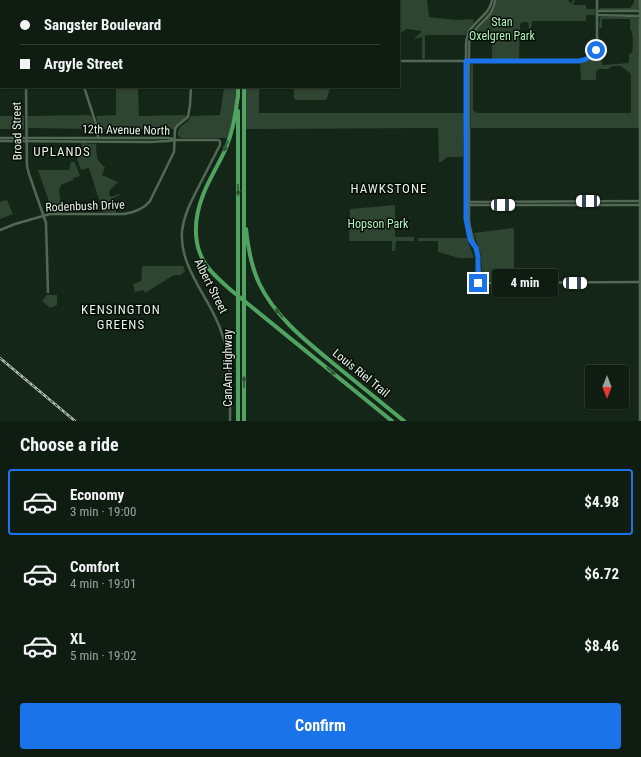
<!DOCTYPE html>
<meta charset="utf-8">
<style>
:root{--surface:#0f1c11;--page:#18251a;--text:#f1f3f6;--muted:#9ba19f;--line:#2f3a31;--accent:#1a73e8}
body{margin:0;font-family:"Roboto Condensed",sans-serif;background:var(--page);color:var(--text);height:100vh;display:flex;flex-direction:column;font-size:15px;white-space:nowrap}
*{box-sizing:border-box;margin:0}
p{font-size:13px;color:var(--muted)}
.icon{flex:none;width:22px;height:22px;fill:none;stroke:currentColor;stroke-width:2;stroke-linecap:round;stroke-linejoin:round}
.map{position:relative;height:421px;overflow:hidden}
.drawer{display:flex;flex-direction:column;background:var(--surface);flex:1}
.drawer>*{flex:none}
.top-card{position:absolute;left:0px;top:0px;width:400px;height:88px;box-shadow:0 1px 3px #0004,0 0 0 1px var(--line);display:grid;align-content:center;height:88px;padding:0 20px;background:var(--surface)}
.needle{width:26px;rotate:180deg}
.buttons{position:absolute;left:585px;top:365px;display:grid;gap:8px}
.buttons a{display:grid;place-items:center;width:44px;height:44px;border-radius:4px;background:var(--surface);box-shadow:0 1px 3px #0004,0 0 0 1px var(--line);font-size:20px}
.end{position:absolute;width:18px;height:18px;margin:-9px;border:5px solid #1a73e8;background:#fff;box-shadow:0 0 0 2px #fff}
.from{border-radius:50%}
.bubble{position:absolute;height:28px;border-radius:4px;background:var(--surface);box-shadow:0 1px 3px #0004,0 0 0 1px var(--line);font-size:13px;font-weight:700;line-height:28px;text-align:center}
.car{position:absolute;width:12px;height:24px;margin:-12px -6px;border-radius:5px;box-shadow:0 0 3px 1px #0007;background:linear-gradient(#fff 24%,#345 0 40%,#fff 0 76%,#345 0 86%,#fff 0)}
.top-card b{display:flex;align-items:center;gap:14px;height:38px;font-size:15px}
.top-card b+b{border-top:1px solid var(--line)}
.top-card i{width:10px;height:10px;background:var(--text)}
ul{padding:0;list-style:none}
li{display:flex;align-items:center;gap:12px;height:66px;margin:0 8px 6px;padding:0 12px;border:2px solid transparent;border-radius:4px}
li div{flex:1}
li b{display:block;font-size:15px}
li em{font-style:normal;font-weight:700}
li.current{border-color:var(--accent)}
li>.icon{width:36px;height:36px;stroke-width:1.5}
h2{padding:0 20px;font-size:18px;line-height:48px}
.primary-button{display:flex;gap:8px;margin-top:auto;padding:8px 20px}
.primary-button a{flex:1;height:46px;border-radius:4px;background:var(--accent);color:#fff;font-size:16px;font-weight:700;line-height:46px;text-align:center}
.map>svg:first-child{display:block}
.green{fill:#2e4532}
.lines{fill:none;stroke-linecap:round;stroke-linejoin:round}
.secondary{stroke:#536756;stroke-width:2.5}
.highway{stroke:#51a362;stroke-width:4}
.rail-casing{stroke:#b1beb3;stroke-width:2.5}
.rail{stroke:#060d07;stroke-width:1;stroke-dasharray:3;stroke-linecap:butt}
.oneway{fill:#2c5834}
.route{stroke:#1a73e8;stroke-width:5}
.labels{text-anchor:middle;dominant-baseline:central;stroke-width:3;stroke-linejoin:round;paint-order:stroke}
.park-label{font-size:12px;fill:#b0f3bb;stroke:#060d07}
.street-label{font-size:12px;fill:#e7f2e8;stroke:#060d07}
.neighbourhood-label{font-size:13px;letter-spacing:1px;fill:#e7f2e8;stroke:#060d07}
</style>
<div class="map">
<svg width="641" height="421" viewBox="0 0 641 421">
<rect width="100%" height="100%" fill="#142617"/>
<g class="green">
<path d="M381 0H427L429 17 456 20 473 19 474 22 466 35H425V59H422V37L415 39V38L422 31 415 30 406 29 400 34 399 33V1H380Z"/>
<path d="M496 0H568L571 4 573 0H575L573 5H586V9H595V15H586V21H532L531 29H529L528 22H523L520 24 519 59H492V43L485 35H473C483 20 493 20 496 0Z"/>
<path d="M634 0H639V8L637 10H601L599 8H630L634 3Z"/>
<path d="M600 17H637L639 19 640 128H471V65L473 63V110L477 113H631V75L630 73 621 66H613L608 69H598L596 72V80H581L580 63 589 60 595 55H601L602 65 629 63V54L632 53 633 42 632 32 630 29V19H602V28H601L599 27Z"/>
<path d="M116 87H138L139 116 187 115C184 121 177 123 174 129H99L96 116 116 115Z"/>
<path d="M224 87H236L235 110 228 138H182L178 136C177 123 187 126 191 116L220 115 223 95Z"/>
<path d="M246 87H259V113H464L463 157H447L441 162H439L438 128 246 129Z"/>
<path d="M294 87H330L327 99 325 100H296L294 98Z"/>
<path d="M89 115 92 117 96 129 28 128V116Z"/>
<rect x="0" y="116" width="24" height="13"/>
<path d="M81 143 96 144C97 154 95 160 105 167L102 175 118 182 110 190 109 195 111 197 119 194 120 195 111 199 116 204V213L103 212 89 168 81 170 77 159 83 151Z"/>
<path d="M71 162H74L75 163 80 176 73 178V180L61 185 59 190 62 213H53L38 170H69Z"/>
<path d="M7 200 13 214 0 219V202Z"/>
<path d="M395 205V237H414V241H396L395 251H392V241H349L350 209Z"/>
<path d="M513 228 514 230V280L482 281 481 256 474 233Z"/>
<path d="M418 238H467L474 258H459L438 252V241H418Z"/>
<path d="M143 266H183L185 271 181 275H174L145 293 144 290 135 292 133 284 141 281C143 275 140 273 143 266Z"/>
<path d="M47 295H57V305L50 308 42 301Z"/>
</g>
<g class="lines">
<g class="secondary">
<path d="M53 0V1"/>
<path d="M177 0 178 1"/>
<path d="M31 1V0"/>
<path d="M337 1 338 0"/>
<path d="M597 11H641"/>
<path d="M597 15 641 16"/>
<path d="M399 61H579L586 59 592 55 595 52 597 46V0"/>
<path d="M26 87 27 166 29 174 46 223 48 292"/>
<path d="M84 87 97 127 98 138"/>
<path d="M0 138H168L173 139"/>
<path d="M0 141 149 142 168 141 175 140H218L220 141V145C213 159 206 172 199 186 192 200 184 214 182 231 179 268 210 298 221 331 232 360 230 390 230 421"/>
<path d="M470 202 640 201"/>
<path d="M468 205H640"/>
<path d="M0 230 15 224 50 214H124L133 212 140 209 145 206 150 201 174 152 175 129 178 125 188 117 190 105 191 87"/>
<path d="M474 246C469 238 467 229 466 219V45C466 37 469 30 475 24 482 16 490 12 492 0"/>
<path d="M478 263 477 283 640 282"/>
<path d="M480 283C480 274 479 264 477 255 475 243 470 232 469 220V43C474 22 493 21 495 0"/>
<path d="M640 421V0"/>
</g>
<g class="highway">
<path d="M237 0V1"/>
<path d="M244 1V0"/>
<path d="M249 1V0"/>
<path d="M238 87V97"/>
<path d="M244 87V421"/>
<path d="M238 95C236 113 233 131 226 148 219 164 209 179 203 195 194 218 192 244 206 265 213 275 223 283 232 291L392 421"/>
<path d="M238 111V421"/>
<path d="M246 229C248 248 251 266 259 283 276 319 310 344 340 369 361 386 383 404 404 421"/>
</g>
<g class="rail-casing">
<path id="rail" d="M0 358 75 421"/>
</g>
<use href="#rail" class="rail"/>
</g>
<defs><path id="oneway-solid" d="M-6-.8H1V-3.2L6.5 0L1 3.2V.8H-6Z"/></defs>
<g class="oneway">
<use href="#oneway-solid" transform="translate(226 146) rotate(111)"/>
<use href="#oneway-solid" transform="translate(238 190) rotate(89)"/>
<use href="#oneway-solid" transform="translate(279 313) rotate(-129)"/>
<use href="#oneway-solid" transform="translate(331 371) rotate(39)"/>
<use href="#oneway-solid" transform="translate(244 382) rotate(-90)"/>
</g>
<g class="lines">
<path class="route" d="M478 283V257L476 248 470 239 466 219V61H579C586 60 593 56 596 50"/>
</g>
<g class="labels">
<g class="park-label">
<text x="502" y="22">Stan<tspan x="502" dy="14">Oxelgren Park</tspan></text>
<text x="378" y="224">Hopson Park</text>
</g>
<g class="street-label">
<text transform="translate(126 130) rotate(1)">12th Avenue North</text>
<text transform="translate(17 131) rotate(-91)">Broad Street</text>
<text transform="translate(85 206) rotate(-2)">Rodenbush Drive</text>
<text transform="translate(211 286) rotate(63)">Albert Street</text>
<text transform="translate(228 368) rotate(-90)">CanAm Highway</text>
<text transform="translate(361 373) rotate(39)">Louis Riel Trail</text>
</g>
<g class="neighbourhood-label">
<text x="62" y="151">UPLANDS</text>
<text x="389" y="188">HAWKSTONE</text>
<text x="121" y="309">KENSINGTON<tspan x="121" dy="15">GREENS</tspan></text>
</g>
</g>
</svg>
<div class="buttons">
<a><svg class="needle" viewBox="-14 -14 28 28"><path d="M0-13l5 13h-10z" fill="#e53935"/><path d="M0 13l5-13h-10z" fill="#9ba19f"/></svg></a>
</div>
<i class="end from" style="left:596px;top:50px"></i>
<i class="end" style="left:478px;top:283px"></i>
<div class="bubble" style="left:492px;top:269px;width:66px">4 min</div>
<i class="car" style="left:588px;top:201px;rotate:270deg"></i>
<i class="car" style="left:503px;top:205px;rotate:90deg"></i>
<i class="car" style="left:575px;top:283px;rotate:90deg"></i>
<div class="top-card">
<b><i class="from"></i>Sangster Boulevard</b>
<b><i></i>Argyle Street</b>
</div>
</div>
<section class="drawer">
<h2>Choose a ride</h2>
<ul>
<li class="current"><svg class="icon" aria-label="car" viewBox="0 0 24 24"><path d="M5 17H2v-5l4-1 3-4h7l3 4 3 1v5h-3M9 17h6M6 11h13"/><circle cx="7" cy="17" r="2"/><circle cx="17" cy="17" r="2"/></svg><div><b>Economy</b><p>3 min · 19:00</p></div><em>$4.98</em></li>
<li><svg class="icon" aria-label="car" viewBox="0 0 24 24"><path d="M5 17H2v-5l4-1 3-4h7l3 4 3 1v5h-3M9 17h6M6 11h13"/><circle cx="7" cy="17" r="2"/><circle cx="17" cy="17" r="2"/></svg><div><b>Comfort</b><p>4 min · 19:01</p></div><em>$6.72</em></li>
<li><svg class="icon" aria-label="car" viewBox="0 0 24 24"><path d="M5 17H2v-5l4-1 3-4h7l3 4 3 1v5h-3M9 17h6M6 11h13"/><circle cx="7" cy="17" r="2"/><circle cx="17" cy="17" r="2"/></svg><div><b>XL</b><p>5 min · 19:02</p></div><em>$8.46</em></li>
</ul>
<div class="primary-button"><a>Confirm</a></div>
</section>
